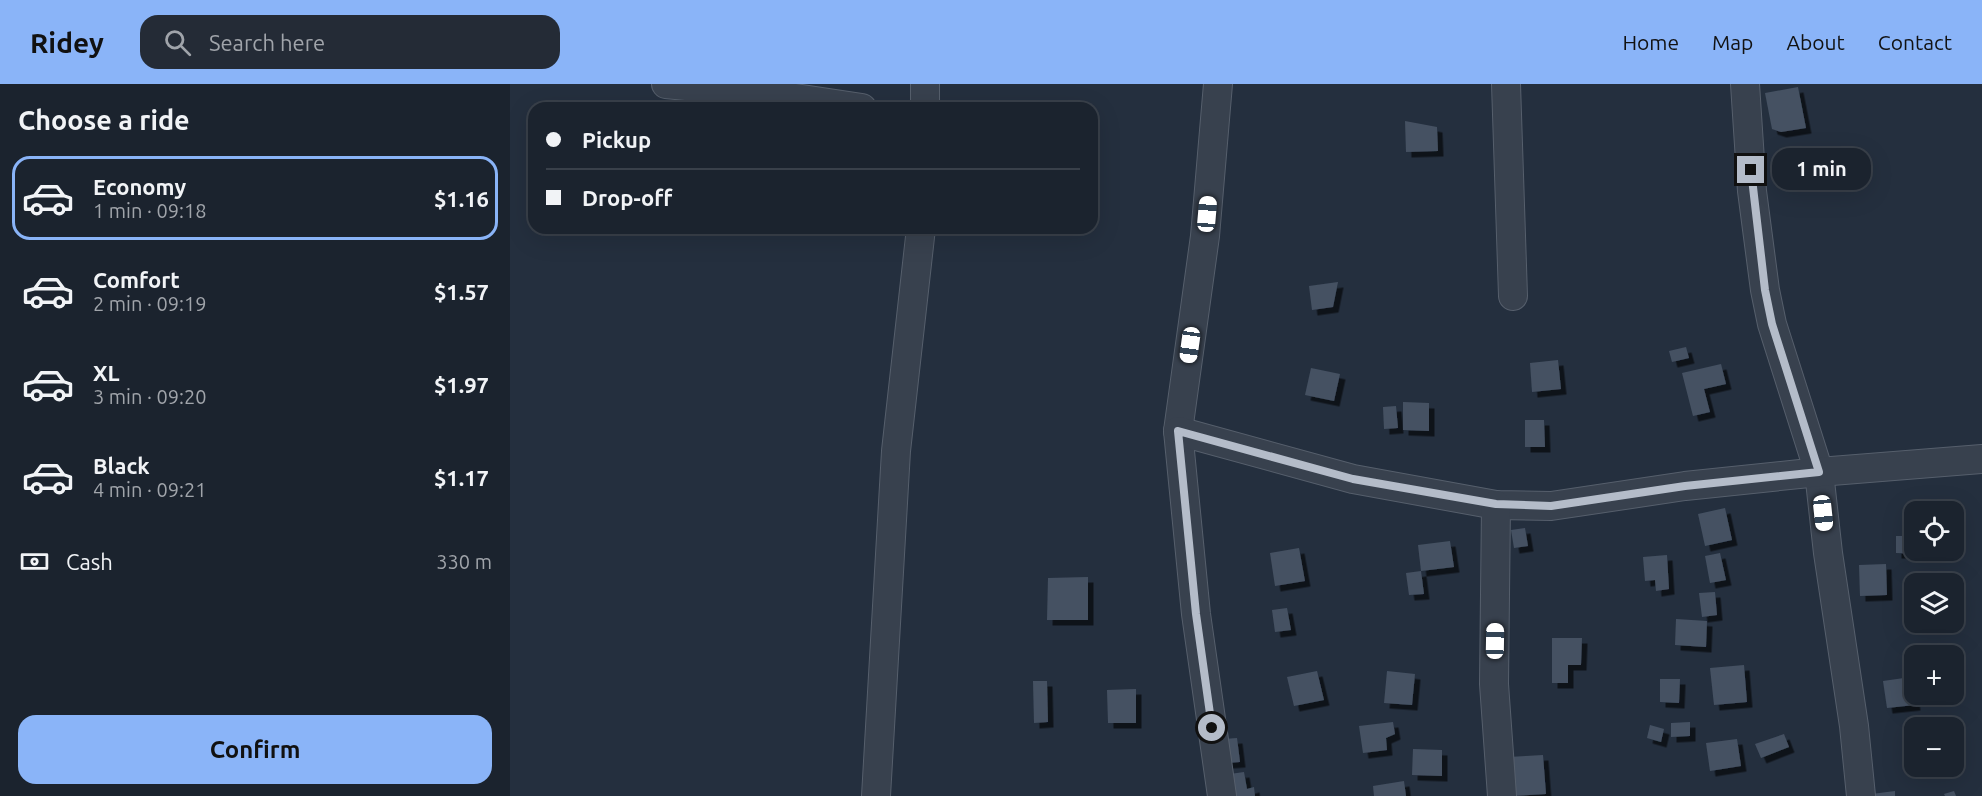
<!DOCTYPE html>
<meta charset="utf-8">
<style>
:root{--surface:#1b232e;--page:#242b36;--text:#f1f3f6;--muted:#a0a4aa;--line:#39404a;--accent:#8ab4f8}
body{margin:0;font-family:Ubuntu,sans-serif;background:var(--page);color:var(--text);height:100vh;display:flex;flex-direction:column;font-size:22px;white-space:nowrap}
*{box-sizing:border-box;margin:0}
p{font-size:20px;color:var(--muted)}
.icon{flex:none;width:33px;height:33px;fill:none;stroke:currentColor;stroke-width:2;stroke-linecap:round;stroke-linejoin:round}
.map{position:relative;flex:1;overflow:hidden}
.side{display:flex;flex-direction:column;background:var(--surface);width:510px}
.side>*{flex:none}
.top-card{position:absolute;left:18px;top:18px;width:570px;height:132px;border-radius:18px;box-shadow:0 6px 24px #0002,0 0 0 2px var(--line);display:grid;align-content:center;height:132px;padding:0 18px;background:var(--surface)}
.buttons{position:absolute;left:1394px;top:417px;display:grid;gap:12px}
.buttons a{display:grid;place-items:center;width:60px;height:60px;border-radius:12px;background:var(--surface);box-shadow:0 6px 24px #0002,0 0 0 2px var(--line);font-size:30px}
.end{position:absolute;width:27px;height:27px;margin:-14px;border:8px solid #b4bcc9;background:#111;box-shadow:0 0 0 3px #111}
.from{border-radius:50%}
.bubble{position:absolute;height:42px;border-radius:18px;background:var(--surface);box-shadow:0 6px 24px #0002,0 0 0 2px var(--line);font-size:20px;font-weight:700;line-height:42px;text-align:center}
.car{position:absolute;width:18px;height:36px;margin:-18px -9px;border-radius:8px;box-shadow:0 0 4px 2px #0007;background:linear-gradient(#fff 24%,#345 0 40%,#fff 0 76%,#345 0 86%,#fff 0)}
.top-card b{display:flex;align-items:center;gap:21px;height:57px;font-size:22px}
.top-card b+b{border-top:2px solid var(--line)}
.top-card i{width:15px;height:15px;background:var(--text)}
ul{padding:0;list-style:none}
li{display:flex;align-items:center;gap:18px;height:84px;margin:0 12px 9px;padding:0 6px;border:3px solid transparent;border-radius:18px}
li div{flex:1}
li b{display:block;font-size:22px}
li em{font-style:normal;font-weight:700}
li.current{border-color:var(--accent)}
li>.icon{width:54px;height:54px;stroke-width:1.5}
h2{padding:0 18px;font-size:27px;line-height:72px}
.pay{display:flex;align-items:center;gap:15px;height:66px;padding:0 18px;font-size:22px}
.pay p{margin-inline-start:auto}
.cta{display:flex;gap:12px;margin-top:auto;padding:12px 18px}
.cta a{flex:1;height:69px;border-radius:18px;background:var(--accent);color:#111;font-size:24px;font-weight:700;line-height:69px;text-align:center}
header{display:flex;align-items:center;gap:36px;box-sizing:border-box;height:84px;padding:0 30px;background:var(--accent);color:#111}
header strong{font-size:28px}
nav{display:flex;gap:33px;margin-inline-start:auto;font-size:21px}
.search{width:420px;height:54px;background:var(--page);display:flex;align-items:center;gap:15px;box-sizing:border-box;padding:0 21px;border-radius:18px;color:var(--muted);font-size:22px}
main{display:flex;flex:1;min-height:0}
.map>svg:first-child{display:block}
.building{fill:#455162;filter:url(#shadow)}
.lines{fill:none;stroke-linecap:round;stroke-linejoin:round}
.street-casing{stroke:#565f6c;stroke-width:30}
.street{stroke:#38414e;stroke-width:28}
.route{stroke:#b4bcc9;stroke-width:8}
</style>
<header>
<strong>Ridey</strong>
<div class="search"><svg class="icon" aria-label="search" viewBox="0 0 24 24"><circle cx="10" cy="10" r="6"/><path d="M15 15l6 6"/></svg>Search here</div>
<nav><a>Home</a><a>Map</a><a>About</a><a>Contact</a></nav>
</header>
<main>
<section class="side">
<h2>Choose a ride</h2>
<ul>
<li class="current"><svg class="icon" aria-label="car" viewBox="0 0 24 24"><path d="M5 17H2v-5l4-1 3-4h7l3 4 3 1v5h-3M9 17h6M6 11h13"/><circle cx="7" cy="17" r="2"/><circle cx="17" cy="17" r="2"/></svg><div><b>Economy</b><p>1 min · 09:18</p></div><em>$1.16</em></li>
<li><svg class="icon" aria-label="car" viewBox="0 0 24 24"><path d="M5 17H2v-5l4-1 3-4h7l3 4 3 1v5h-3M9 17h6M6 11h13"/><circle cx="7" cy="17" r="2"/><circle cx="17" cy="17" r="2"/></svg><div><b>Comfort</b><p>2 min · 09:19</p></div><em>$1.57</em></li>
<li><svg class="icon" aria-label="car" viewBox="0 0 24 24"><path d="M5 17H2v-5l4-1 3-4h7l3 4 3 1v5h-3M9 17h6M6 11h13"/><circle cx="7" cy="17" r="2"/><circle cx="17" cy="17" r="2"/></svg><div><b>XL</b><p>3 min · 09:20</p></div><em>$1.97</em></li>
<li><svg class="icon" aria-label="car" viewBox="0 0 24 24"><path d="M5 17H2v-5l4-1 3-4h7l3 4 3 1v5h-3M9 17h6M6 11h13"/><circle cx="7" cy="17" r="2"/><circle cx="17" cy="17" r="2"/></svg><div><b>Black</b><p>4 min · 09:21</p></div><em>$1.17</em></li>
</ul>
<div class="pay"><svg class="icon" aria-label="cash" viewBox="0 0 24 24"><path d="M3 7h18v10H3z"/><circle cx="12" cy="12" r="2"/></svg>Cash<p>330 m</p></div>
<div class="cta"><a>Confirm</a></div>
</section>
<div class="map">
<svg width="1472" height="712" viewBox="0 0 1472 712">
<defs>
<filter id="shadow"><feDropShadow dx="5.5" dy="5.5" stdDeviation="0" flood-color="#0009"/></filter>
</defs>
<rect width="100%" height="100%" fill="#242f3e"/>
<g class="building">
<path d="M1288 3 1296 44 1271 48 1262 45 1255 9Z"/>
<path d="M895 37 927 43 928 67 896 68Z"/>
<path d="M828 198 823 223 802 226 799 202Z"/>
<path d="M1176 263 1179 274 1162 278 1159 267Z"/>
<path d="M1048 276 1051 305 1022 308 1020 279Z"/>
<path d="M1211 280 1216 300 1194 305 1200 328 1183 332 1172 289Z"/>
<path d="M801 284 830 290 824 317 795 311Z"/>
<path d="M893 318 919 319V347L893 346Z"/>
<path d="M886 322 888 344 874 345 873 323Z"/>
<path d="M1015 336H1034L1035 363H1015Z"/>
<path d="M1215 424 1222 456 1195 462 1188 430Z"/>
<path d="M1015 444 1018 462 1004 464 1001 446Z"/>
<path d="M1386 452H1404V466H1415L1414 470 1386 469Z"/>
<path d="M940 457 944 483 911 487 908 461Z"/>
<path d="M789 464 795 497 765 502 760 469Z"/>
<path d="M1210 469 1216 496 1200 499 1195 472Z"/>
<path d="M1157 471 1159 505 1146 507 1145 496 1135 497 1133 473Z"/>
<path d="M1376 480 1377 511 1350 512 1349 481Z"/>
<path d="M911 487 914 510 899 511 896 489Z"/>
<path d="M578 493V536H537L538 494Z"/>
<path d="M1205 508 1207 531 1192 533 1189 509Z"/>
<path d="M777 524 781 546 765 548 762 526Z"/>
<path d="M1166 535 1197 537 1196 563 1165 561Z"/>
<path d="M1042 554H1072L1071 581H1058V599H1042Z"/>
<path d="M1234 581 1237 618 1204 621 1200 584Z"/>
<path d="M807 587 814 616 784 622 777 593Z"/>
<path d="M877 587 905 590 902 621 874 619Z"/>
<path d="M1401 593 1405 621 1377 624 1373 597Z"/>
<path d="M1150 595H1170L1169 619 1150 618Z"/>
<path d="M523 597H537L538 638 524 639Z"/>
<path d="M626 605V639H598L597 606Z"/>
<path d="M883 638 885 650 876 654 877 666 853 669 849 642Z"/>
<path d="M1180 638V652L1161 653V639Z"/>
<path d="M1140 641 1154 645 1151 658 1137 654Z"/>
<path d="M1274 650 1279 663 1251 674 1245 660Z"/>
<path d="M727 654 730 678 717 679 714 655Z"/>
<path d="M1227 655 1231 682 1200 687 1196 659Z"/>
<path d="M903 665 932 666V692L902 691Z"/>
<path d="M1033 671 1036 710 1002 712 999 673Z"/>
<path d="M734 688 737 705 744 703 745 712H724L720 690Z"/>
<path d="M894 697 896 712H864L863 702Z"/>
<path d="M1385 707V712H1354V711Z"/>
<path d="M1444 707 1446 712H1435L1434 710Z"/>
</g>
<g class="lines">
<g class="street-casing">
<g id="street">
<path d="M156 0 258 10 352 24"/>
<path d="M415 0V24"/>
<path d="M708 0 695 152 668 347 686 530 712 712"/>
<path d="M996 0 1003 212"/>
<path d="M1235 0 1242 107 1255 206 1262 240 1309 388 1318 469 1344 642 1351 712"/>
<path d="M668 347 843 395 986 421 1041 422 1175 402 1309 388 1472 375"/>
<path d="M986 421 984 600 992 712"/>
<path d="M366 712 386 367 411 144"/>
</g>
</g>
<use href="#street" class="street"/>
</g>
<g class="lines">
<path class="route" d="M702 644 686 530 668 347 843 395 986 420 1041 422 1175 402 1309 388 1262 240 1255 206 1241 86"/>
</g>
</svg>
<div class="buttons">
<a><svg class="icon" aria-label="locate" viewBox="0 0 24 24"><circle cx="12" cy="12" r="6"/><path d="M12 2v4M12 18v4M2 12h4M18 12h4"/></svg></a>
<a><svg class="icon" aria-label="layers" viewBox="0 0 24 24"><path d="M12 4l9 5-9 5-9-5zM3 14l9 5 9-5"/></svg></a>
<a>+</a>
<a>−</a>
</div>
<i class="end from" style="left:702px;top:644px"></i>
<i class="end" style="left:1241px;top:86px"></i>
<div class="bubble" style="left:1262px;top:64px;width:99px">1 min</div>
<i class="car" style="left:697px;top:130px;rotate:5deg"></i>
<i class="car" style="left:680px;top:261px;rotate:188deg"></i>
<i class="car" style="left:1313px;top:429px;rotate:174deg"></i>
<i class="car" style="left:985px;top:557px;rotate:1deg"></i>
<div class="top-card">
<b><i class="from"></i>Pickup</b>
<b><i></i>Drop-off</b>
</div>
</div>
</main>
